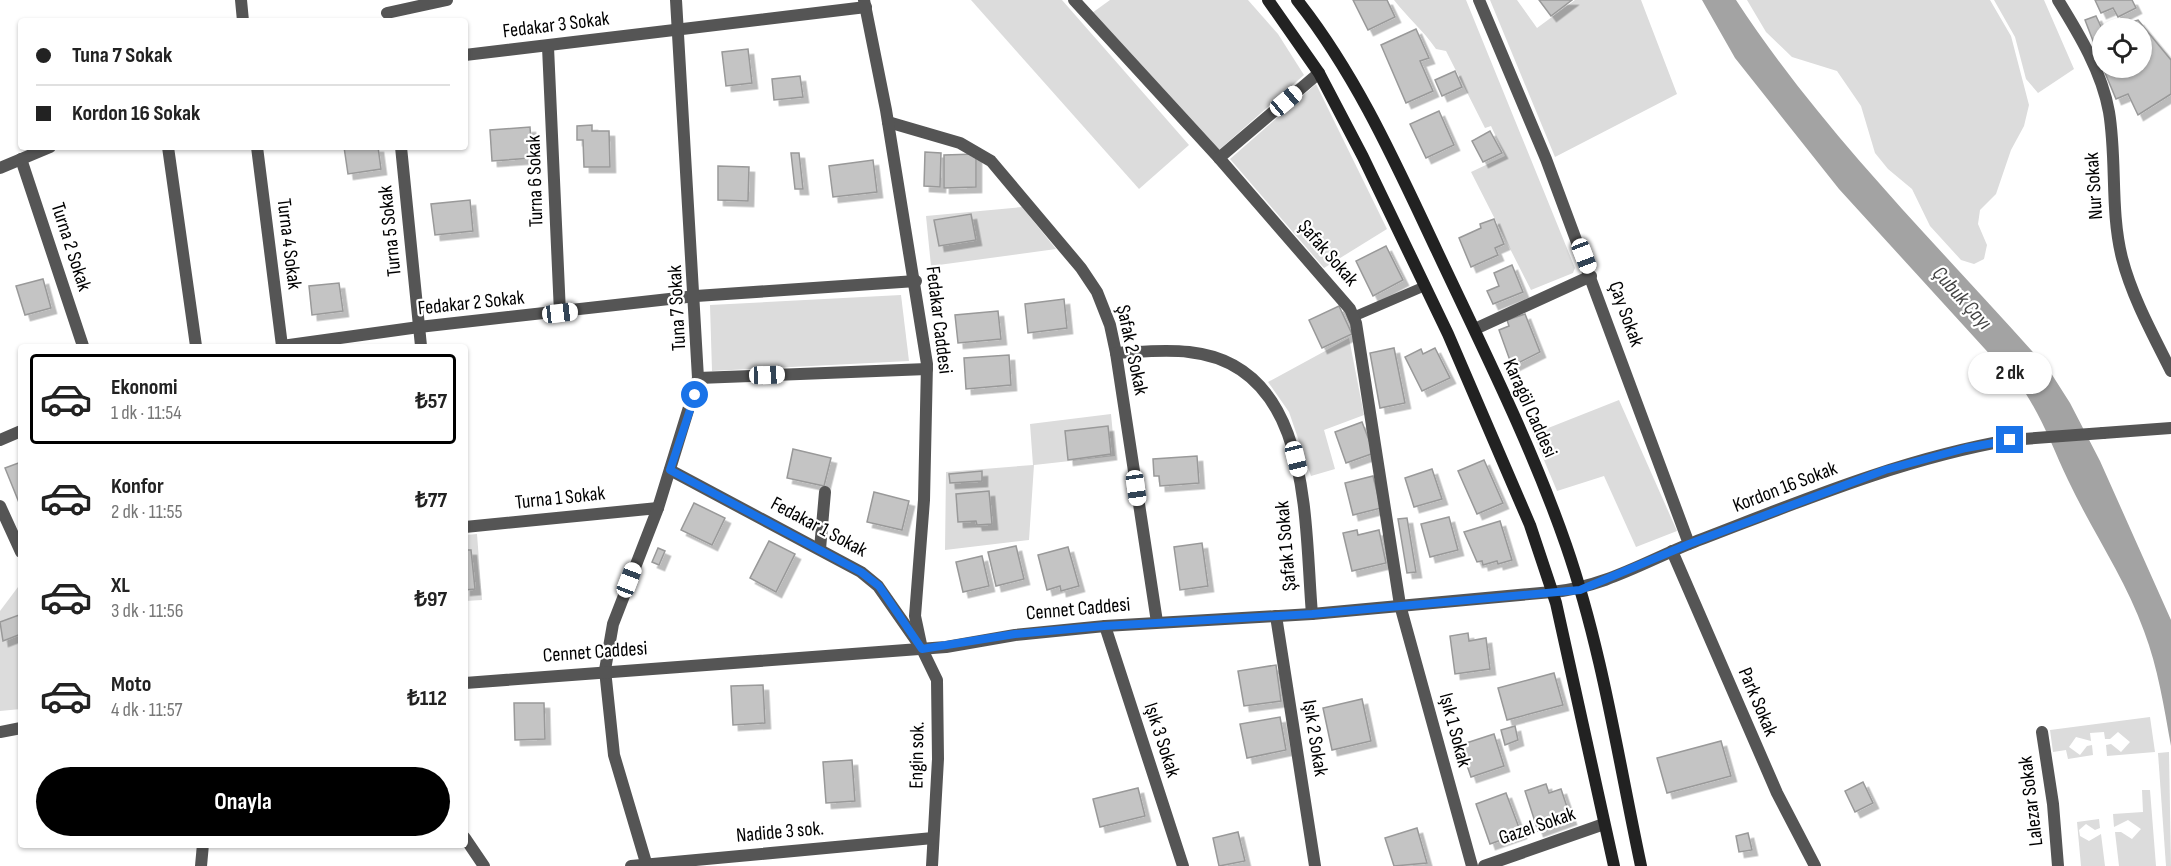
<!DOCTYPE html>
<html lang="tr">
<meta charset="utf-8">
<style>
:root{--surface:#fff;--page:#f2f2f2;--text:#222;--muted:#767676;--line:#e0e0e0;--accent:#000}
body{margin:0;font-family:"Sofia Sans Condensed",sans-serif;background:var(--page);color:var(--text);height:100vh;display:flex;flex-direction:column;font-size:22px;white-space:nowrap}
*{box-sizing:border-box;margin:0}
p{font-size:20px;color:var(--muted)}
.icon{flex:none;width:33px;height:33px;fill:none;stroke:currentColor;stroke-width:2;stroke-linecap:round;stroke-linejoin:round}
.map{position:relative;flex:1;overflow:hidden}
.sheet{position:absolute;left:18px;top:344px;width:450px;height:504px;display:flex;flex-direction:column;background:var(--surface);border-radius:6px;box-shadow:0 2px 4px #0004}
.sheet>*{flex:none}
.top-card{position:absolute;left:18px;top:18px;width:450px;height:132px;border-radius:6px;box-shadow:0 2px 4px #0004;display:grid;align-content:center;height:132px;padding:0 18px;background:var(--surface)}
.buttons{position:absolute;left:2092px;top:18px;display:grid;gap:12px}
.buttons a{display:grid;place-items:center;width:60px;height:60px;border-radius:50%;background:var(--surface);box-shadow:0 2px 4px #0004;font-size:30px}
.end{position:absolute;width:27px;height:27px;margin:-14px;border:8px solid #1a73e8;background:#fff;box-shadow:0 0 0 3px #fff}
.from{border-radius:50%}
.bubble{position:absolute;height:42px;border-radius:21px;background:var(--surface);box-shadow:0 2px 4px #0004;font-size:20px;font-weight:700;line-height:42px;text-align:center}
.car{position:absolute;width:18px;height:36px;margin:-18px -9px;border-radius:8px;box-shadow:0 0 4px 2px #0007;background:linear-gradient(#fff 24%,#345 0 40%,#fff 0 76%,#345 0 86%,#fff 0)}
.top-card b{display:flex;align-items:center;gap:21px;height:57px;font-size:22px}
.top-card b+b{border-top:2px solid var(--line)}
.top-card i{width:15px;height:15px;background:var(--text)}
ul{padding:10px 0 0;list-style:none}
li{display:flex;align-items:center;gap:18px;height:90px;margin:0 12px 9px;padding:0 6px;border:3px solid transparent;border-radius:6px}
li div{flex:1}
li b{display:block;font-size:22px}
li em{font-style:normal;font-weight:700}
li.active{border-color:var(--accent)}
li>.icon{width:54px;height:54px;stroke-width:1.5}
.primary-button{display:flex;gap:12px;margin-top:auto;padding:12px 18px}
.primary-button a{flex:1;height:69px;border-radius:36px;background:var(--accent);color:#fff;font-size:24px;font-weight:700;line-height:69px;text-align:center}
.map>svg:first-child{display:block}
.green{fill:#dcdcdc}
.water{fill:#a3a3a3}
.building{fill:#c4c4c4;stroke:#999;stroke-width:1.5;filter:url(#shadow)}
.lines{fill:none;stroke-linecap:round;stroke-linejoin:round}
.service{stroke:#555;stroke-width:10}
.minor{stroke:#555;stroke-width:12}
.tertiary{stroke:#555;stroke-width:12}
.secondary{stroke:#222;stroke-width:12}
.route{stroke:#1a73e8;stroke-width:8}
.labels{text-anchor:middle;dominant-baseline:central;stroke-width:4.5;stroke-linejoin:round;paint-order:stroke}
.street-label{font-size:20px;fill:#000;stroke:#fff}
.water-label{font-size:21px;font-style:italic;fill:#444;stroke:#fff}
</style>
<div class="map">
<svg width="2171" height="866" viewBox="0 0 2171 866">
<defs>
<filter id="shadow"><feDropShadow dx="5.5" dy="5.5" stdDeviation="0" flood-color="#0004"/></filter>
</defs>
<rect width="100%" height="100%" fill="#fff"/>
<g class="green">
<path d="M971 0H1062L1189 145 1139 189Z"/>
<path d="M1110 0H1248L1278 34 1304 75 1219 150 1092 13Z"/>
<path d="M1394 0H1466L1575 268 1573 273 1531 290 1471 172 1505 156 1491 126 1485 128 1446 51 1436 49C1423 30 1408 18 1394 0Z"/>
<path d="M1490 0H1517L1537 28 1575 0H1641L1677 94 1555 157Z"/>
<path d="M1747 0H1990L2011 36 2029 105 2024 126 2011 150 1996 194 1980 210 1978 224 1987 245 1984 259 1974 264 1961 260 1930 226 1912 189 1888 169 1875 153 1861 106 1837 71 1792 57 1766 32Z"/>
<path d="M1994 0H2044L2074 69 2038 93 2026 79 2015 37Z"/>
<path d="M1316 84 1387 229 1324 268 1230 159Z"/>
<path d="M1022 207 1056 249 931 266 926 216Z"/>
<path d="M901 295 909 361 712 371 710 305Z"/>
<path d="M1349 338 1364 415 1324 430 1335 469 1311 476 1289 412 1268 382Z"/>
<path d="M1619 400 1677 531 1636 547 1604 476 1557 491 1533 434Z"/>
<path d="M1111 414 1115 456 1034 465 1029 540 945 550 946 472 1033 465 1030 424Z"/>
<path d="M477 534 482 600 465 601V535Z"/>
<path d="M21 583V709L0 711V611Z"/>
<path d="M2150 717 2155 752 2107 756 2106 745 2111 744 2121 752 2130 742 2118 732 2110 739H2105L2104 732 2090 733 2091 741 2076 737 2069 747 2080 755 2087 746 2092 745 2093 755 2068 759 2066 750 2053 752 2050 730Z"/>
<path d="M2169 752 2171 866H2166L2158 753Z"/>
<path d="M2142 790H2150L2156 866H2119L2115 832H2121L2132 839 2141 829 2128 820 2114 827 2113 814 2143 812Z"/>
<path d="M2099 819 2100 828 2095 830 2086 824 2079 830 2080 836 2089 841 2101 834 2105 866H2081L2077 822Z"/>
</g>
<path class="water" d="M1702 0H1736C1825 136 1942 249 2049 370L2070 403 2100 461 2171 620V746C2164 707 2158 668 2144 631 2125 578 2092 531 2068 480 2054 451 2044 422 2026 394L1839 189 1735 58Z"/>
<g class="building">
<path d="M1353 0H1387L1395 17 1368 30Z"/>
<path d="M1539 0H1572L1551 16Z"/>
<path d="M2095 0H2132L2136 8 2118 17 2113 8 2101 13Z"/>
<path d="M2096 16 2103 31V67L2085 20Z"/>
<path d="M2138 20 2171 60V94L2138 115 2128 94 2116 99 2103 68H2142V28H2113Z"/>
<path d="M1416 29 1429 58 1420 61 1433 91 1406 103 1381 45Z"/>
<path d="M748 49 752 83 726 86 722 52Z"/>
<path d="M1455 71 1462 87 1442 96 1435 80Z"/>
<path d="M800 76 803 97 774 100 772 79Z"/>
<path d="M1439 111 1454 145 1426 158 1410 124Z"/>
<path d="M592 125V131H609L610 167H584L583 140H577V126Z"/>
<path d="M530 127 532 158 492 161 490 130Z"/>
<path d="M1490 131 1502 153 1483 162 1472 141Z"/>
<path d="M344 147H378L381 169 348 174Z"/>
<path d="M925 152 941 153 940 187 924 186Z"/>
<path d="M791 153H799L803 189H795Z"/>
<path d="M976 154V187L944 188V155Z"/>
<path d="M873 160 877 192 833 197 829 166Z"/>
<path d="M718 166 749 167 748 201 718 200Z"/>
<path d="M470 200 473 231 435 235 431 204Z"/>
<path d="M971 214 976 240 939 246 934 220Z"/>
<path d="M1494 219 1504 244 1495 248 1498 255 1471 267 1459 238 1481 228 1480 224Z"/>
<path d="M1386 246 1403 280 1373 296 1356 261Z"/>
<path d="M1512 265 1523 292 1493 304 1487 291 1499 286 1494 273Z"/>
<path d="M43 279 51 308 25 315 16 286Z"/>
<path d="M339 283 343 311 312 315 309 286Z"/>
<path d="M1064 299 1067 328 1028 333 1025 304Z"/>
<path d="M1339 306 1352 334 1322 348 1309 320Z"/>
<path d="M998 311 1001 339 958 343 955 315Z"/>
<path d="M1525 314 1540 352 1512 366 1499 330 1509 326 1507 320Z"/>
<path d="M1394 348 1405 403 1380 408 1370 353Z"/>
<path d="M1435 348 1450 378 1422 391 1405 357 1421 349 1423 354Z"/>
<path d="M1009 355 1011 385 966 389 964 358Z"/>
<path d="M1362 422 1374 453 1346 463 1335 432Z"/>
<path d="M1108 426 1111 454 1068 460 1065 431Z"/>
<path d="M793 449 831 458 824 486 787 478Z"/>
<path d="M1197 456 1199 483 1160 486 1159 476H1154L1153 459Z"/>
<path d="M1484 460 1503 503 1477 514 1458 471Z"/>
<path d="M21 462V505H20L5 468Z"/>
<path d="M1432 469 1442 499 1414 507 1405 478Z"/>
<path d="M982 471V481L950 483 949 474Z"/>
<path d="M1373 476 1381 508 1353 515 1345 483Z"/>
<path d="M989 491 992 524 977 525 976 521 958 522 956 494Z"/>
<path d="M874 492 909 501 902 530 867 522Z"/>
<path d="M694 503 725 518 712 545 681 530Z"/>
<path d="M1449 517 1458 550 1430 557 1421 524Z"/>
<path d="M1407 518 1416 572 1407 573 1398 519Z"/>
<path d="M1500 521 1512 560 1498 564 1497 561 1483 565 1482 561 1477 562 1464 532Z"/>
<path d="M1357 530 1358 535 1379 530 1386 563 1352 571 1343 533Z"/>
<path d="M769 541 795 554 776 592 750 578Z"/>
<path d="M1202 543 1208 586 1180 590 1174 547Z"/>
<path d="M1016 546 1024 579 996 586 988 552Z"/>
<path d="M1068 547 1079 586 1061 591 1060 586 1047 590 1038 555Z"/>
<path d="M658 548 665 551 659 565 652 562Z"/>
<path d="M465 550H471L475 589 465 590Z"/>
<path d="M982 556 989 586 963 592 956 562Z"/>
<path d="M19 615 21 634 3 641 0 622Z"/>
<path d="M1468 633 1469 641 1486 638 1490 669 1455 674 1450 636Z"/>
<path d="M1276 665 1281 701 1244 706 1238 671Z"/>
<path d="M1554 673 1563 705 1507 720 1498 688Z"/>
<path d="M763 685 765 723 733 725 731 686Z"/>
<path d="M1362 699 1371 741 1332 750 1323 708Z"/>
<path d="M514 703H544L545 739 515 740Z"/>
<path d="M1280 717 1286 750 1247 758 1240 724Z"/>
<path d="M1515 726 1518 740 1505 745 1501 730Z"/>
<path d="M1494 734 1504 766 1471 777 1460 745Z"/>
<path d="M1721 741 1731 776 1667 793 1657 758Z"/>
<path d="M852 760 855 801 826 803 823 762Z"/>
<path d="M1863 782 1873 803 1855 812 1845 791Z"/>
<path d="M1546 784 1549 793 1561 789 1571 819 1538 831 1525 791Z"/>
<path d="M1138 788 1145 816 1100 827 1093 799Z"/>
<path d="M1506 793 1521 833 1490 844 1476 804Z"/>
<path d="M1417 828 1427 863 1394 866 1385 838Z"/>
<path d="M1238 832 1245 861 1219 866 1213 838Z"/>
<path d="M1748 833 1752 850 1739 852 1736 836Z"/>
</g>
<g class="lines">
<path class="service" d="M1353 317 1425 286"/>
<g class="minor">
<path d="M241 0 243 21"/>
<path d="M1074 0 1219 158 1350 309 1356 323 1400 605 1472 866"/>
<path d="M1479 0 1546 159 1689 544"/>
<path d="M2058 0C2079 34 2102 72 2109 112 2117 160 2110 210 2122 258 2132 297 2153 335 2171 371"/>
<path d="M387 13 447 0"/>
<path d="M548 47 560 313"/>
<path d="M465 55 866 7"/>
<path d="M888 122 960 143 991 161 1081 268 1097 292 1110 325 1116 353 1157 622"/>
<path d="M168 147 196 346"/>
<path d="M257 147 282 346"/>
<path d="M401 147 421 346"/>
<path d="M1219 158 1319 73"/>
<path d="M21 159 83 346"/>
<path d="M0 168 50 147"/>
<path d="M1475 329 1591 276"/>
<path d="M282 346 419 327 696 296 916 281"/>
<path d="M1116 353C1140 352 1165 349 1189 352 1313 365 1304 522 1312 614"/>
<path d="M698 378 927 369"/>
<path d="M2103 433 2171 428"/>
<path d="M0 440 21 431"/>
<path d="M670 470 861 572 878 586 922 649 937 680 938 759 932 866"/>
<path d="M0 506 21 552"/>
<path d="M465 527 658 508"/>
<path d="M820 549 825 492"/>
<path d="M1672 551 1777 793 1815 866"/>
<path d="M1552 592C1601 588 1645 562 1689 544 1794 504 1899 459 2010 440"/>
<path d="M1276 616 1315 866"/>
<path d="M1105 626 1183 866"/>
<path d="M2042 732 2053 804 2058 866"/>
<path d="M465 838 484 866"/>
<path d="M201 866 203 844"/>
<path d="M631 866 933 838"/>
<path d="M647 866 614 755 605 670 613 624 658 508 698 378 676 0"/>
<path d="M1484 866 1604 824"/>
</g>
<g class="tertiary">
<path d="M864 0 886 110 927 364 924 500 915 616 922 649"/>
<path d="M2010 440 2103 433"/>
<path d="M465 683 946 647 1015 635 1105 626 1312 614 1552 592"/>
<path d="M0 732 21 728"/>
</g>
<g class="secondary">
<path d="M1268 0 1319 73 1363 157 1448 334 1530 525 1556 603 1614 866"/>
<path d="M1297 0C1357 76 1396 164 1437 251 1482 347 1531 444 1566 545 1602 649 1618 758 1641 866"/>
</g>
</g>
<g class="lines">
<path class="route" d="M695 395 670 470 861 572 879 586 922 649 1015 634 1104 626 1312 614 1580 590 1689 544 1885 470 1966 448 2010 440"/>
</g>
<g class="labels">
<g class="street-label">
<text transform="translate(556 25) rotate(-7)">Fedakar 3 Sokak</text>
<text transform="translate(535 181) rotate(-92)">Turna 6 Sokak</text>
<text transform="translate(2094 186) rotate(-94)">Nur Sokak</text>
<text transform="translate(390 231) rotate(-96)">Turna 5 Sokak</text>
<text transform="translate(289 244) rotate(83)">Turna 4 Sokak</text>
<text transform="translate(71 247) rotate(72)">Turna 2 Sokak</text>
<text transform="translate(1328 253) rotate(49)">Şafak Sokak</text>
<text transform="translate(471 303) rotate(-6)">Fedakar 2 Sokak</text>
<text transform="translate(677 308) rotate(-93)">Tuna 7 Sokak</text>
<text transform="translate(1626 314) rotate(70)">Çay Sokak</text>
<text transform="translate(939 320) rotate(83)">Fedakar Caddesi</text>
<text transform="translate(1132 350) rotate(78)">Şafak 2 Sokak</text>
<text transform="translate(1530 408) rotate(66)">Karagöl Caddesi</text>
<text transform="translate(1785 487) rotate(-21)">Kordon 16 Sokak</text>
<text transform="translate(560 498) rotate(-6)">Turna 1 Sokak</text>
<text transform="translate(819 527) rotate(28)">Fedakar 1 Sokak</text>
<text transform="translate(1286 546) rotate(-95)">Şafak 1 Sokak</text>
<text transform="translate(1078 609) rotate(-5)">Cennet Caddesi</text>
<text transform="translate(595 652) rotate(-4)">Cennet Caddesi</text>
<text transform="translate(1758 702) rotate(67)">Park Sokak</text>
<text transform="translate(1455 730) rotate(75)">Işık 1 Sokak</text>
<text transform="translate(1315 738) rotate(81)">Işık 2 Sokak</text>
<text transform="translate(1162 740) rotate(72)">Işık 3 Sokak</text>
<text transform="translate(917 755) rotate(-89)">Engin sok.</text>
<text transform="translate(2031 801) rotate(-97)">Lalezar Sokak</text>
<text transform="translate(1537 826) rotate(-19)">Gazel Sokak</text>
<text transform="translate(780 832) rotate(-5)">Nadide 3 sok.</text>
</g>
<g class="water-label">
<text transform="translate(1962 298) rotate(48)">Çubuk Çayı</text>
</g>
</g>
</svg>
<div class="buttons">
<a><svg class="icon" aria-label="locate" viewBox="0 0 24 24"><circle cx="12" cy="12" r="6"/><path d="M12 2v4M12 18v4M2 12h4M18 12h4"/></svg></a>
</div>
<i class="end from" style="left:695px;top:395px"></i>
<i class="end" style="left:2010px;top:440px"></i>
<div class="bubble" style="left:1968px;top:352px;width:84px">2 dk</div>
<i class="car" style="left:1286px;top:101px;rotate:50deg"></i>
<i class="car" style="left:1584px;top:256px;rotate:159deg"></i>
<i class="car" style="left:560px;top:313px;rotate:83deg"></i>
<i class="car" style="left:767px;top:375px;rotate:88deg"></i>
<i class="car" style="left:1296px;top:459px;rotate:166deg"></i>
<i class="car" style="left:1136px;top:488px;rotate:172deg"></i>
<i class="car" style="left:629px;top:580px;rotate:21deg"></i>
<div class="top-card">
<b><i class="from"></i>Tuna 7 Sokak</b>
<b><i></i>Kordon 16 Sokak</b>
</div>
<section class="sheet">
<ul>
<li class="active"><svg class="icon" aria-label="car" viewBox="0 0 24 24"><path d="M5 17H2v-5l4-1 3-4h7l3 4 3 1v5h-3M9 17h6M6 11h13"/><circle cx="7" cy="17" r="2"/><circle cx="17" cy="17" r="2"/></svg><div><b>Ekonomi</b><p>1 dk · 11:54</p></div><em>₺57</em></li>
<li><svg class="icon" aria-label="car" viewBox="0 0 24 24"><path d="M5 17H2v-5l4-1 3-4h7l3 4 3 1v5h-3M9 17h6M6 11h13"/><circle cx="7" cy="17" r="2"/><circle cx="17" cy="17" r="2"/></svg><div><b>Konfor</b><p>2 dk · 11:55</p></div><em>₺77</em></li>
<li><svg class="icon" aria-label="car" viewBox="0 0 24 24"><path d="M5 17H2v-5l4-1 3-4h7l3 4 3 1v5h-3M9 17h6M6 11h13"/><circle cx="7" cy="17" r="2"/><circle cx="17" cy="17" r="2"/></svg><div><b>XL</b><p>3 dk · 11:56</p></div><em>₺97</em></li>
<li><svg class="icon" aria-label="car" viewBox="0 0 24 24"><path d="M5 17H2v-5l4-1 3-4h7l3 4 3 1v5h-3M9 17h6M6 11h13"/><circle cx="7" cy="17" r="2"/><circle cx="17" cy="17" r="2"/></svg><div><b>Moto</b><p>4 dk · 11:57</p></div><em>₺112</em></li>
</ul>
<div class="primary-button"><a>Onayla</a></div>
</section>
</div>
